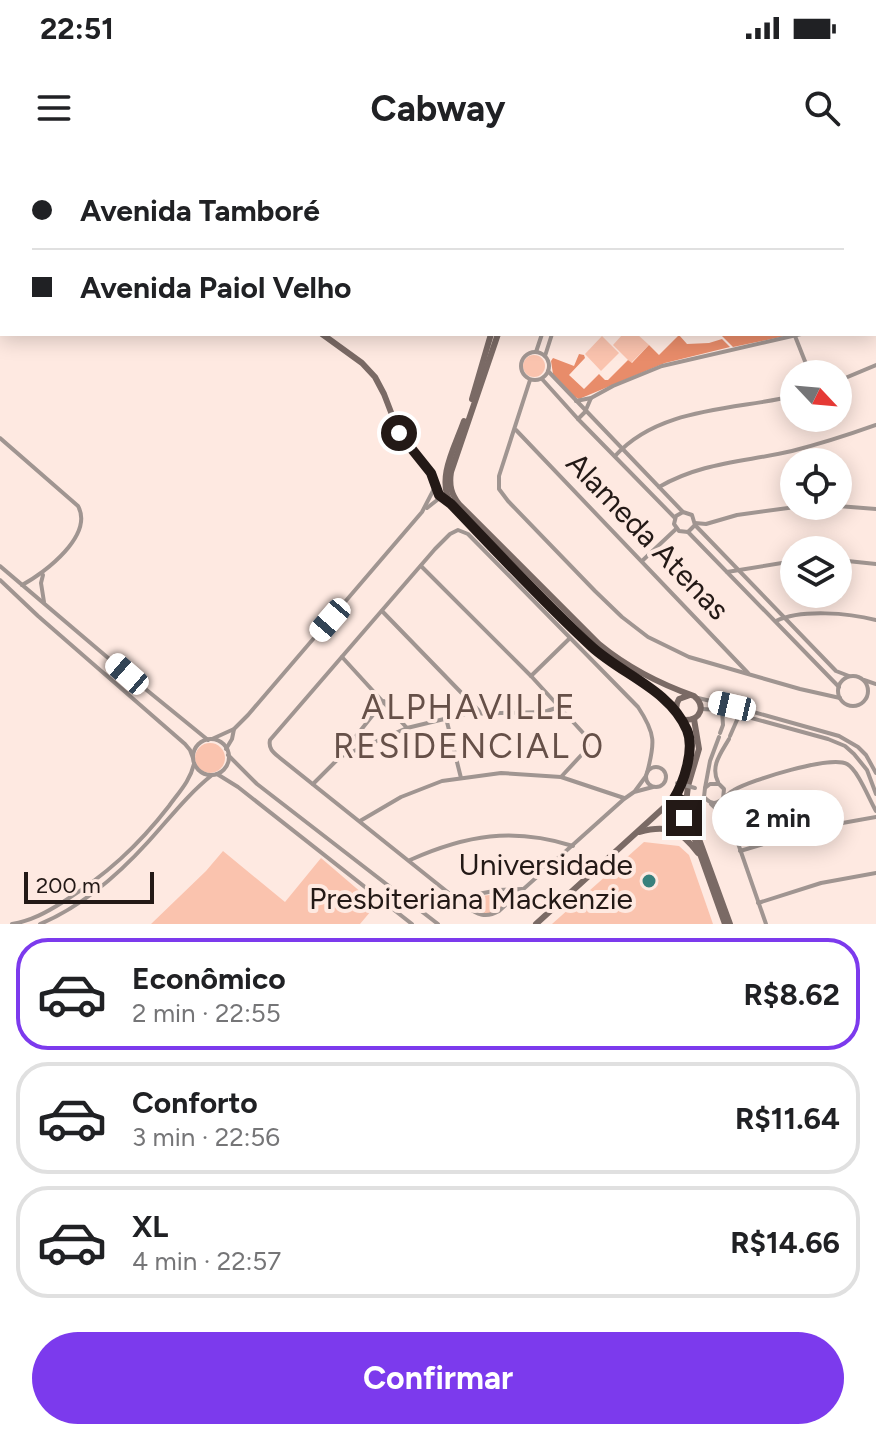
<!DOCTYPE html>
<html lang="pt">
<meta charset="utf-8">
<style>
:root{--surface:#fff;--page:#f2f2f2;--text:#202124;--muted:#757577;--line:#e0e0e0;--accent:#7c3aed}
body{margin:0;font-family:Figtree,sans-serif;background:var(--page);color:var(--text);height:100vh;display:flex;flex-direction:column;font-size:30px;white-space:nowrap}
*{box-sizing:border-box;margin:0}
p{font-size:26px;color:var(--muted)}
.icon{flex:none;width:44px;height:44px;fill:none;stroke:currentColor;stroke-width:2;stroke-linecap:round;stroke-linejoin:round}
.map{position:relative;height:764px;overflow:hidden}
.sheet{display:flex;flex-direction:column;background:var(--surface);flex:1}
.sheet>*{flex:none}
.top-card{position:absolute;left:0px;top:0px;width:876px;height:176px;box-shadow:0 4px 20px #0003;display:grid;align-content:center;height:176px;padding:0 32px;background:var(--surface)}
.needle{width:52px;rotate:116deg}
.buttons{position:absolute;left:780px;top:200px;display:grid;gap:16px}
.buttons a{display:grid;place-items:center;width:72px;height:72px;border-radius:50%;background:var(--surface);box-shadow:0 4px 20px #0003;font-size:40px}
.scale{position:absolute;left:24px;bottom:20px;width:130px;box-sizing:border-box;padding-left:8px;border:4px solid #231916;border-top:0;font-size:22px;line-height:28px;white-space:nowrap;color:#231916;-webkit-text-stroke:6px #fee9e1;paint-order:stroke}
.end{position:absolute;width:36px;height:36px;margin:-18px;border:10px solid #231916;background:#fff;box-shadow:0 0 0 4px #fff}
.from{border-radius:50%}
.bubble{position:absolute;height:56px;border-radius:28px;background:var(--surface);box-shadow:0 4px 20px #0003;font-size:26px;font-weight:700;line-height:56px;text-align:center}
.car{position:absolute;width:24px;height:48px;margin:-24px -12px;border-radius:10px;box-shadow:0 0 6px 2px #0007;background:linear-gradient(#fff 24%,#345 0 40%,#fff 0 76%,#345 0 86%,#fff 0)}
.top-card b{display:flex;align-items:center;gap:28px;height:76px;font-size:30px}
.top-card b+b{border-top:2px solid var(--line)}
.top-card i{width:20px;height:20px;background:var(--text)}
ul{padding:14px 0 0;list-style:none}
li{display:flex;align-items:center;gap:24px;height:112px;margin:0 16px 12px;padding:0 16px;border:4px solid var(--line);border-radius:32px}
li div{flex:1}
li b{display:block;font-size:30px}
li em{font-style:normal;font-weight:700}
li.current{border-color:var(--accent)}
li>.icon{width:72px;height:72px;stroke-width:1.5}
.cta{display:flex;gap:16px;margin-top:auto;padding:16px 32px}
.cta a{flex:1;height:92px;border-radius:48px;background:var(--accent);color:#fff;font-size:32px;font-weight:700;line-height:92px;text-align:center}
.status{display:flex;justify-content:space-between;align-items:center;height:56px;padding:0 40px;background:var(--surface);direction:ltr}
.status svg{height:22px;fill:currentColor}
header{display:flex;justify-content:space-between;align-items:center;height:104px;padding:0 32px;background:var(--surface);font-size:36px;font-weight:700}
.map>svg:first-child{display:block}
.green{fill:#fac3ae}
.forest{fill:#e88c6a}
.lines{fill:none;stroke-linecap:round;stroke-linejoin:round}
.street{stroke:#a09591;stroke-width:4}
.secondary{stroke:#7a6a65;stroke-width:6}
.street-bridge{stroke:#a09591;stroke-width:4}
.route{stroke:#231916;stroke-width:10}
.poi-dot{fill:#38807c;stroke:#fee9e1;stroke-width:3}
.labels{text-anchor:middle;dominant-baseline:central;stroke-width:8;stroke-linejoin:round;paint-order:stroke}
.street-label{font-size:30px;fill:#231916;stroke:#fee9e1}
.poi-label{font-size:30px;fill:#231916;stroke:#fee9e1;text-anchor:end}
.quarter-label{font-size:34px;letter-spacing:2px;fill:#665048;stroke:#fee9e1}
</style>
<div class="status"><b>22:51</b><svg viewBox="0 0 49 12"><path d="M0 12V9h3v3zM5 12V6h3v6zM10 12V3h3v9zM15 12V0h3v12zM26 1h20v11H26zM47 4h2v5h-2z"/></svg></div>
<header><svg class="icon" aria-label="menu" viewBox="0 0 24 24"><path d="M4 6h16M4 12h16M4 18h16"/></svg>Cabway<svg class="icon" aria-label="search" viewBox="0 0 24 24"><circle cx="10" cy="10" r="6"/><path d="M15 15l6 6"/></svg></header>
<div class="map">
<svg width="876" height="764" viewBox="0 0 876 764">
<rect width="100%" height="100%" fill="#fee9e1"/>
<g class="green">
<path d="M623 174H637L649 185 631 203 613 185Z"/>
<path d="M602 176 619 193 601 211 585 194Z"/>
<circle cx="534" cy="206" r="11"/>
<circle cx="210" cy="598" r="15"/>
<path d="M644 682 679 686 689 695 713 764H552Z"/>
<path d="M223 691 285 742 321 698 376 745 360 764H151L206 711Z"/>
<path d="M512 732 515 735 497 751 494 753 481 754 468 742V739L474 737Z"/>
</g>
<g class="forest">
<path d="M720 174H795L733 187Z"/>
<path d="M679 175 687 184 709 183 722 179 730 187 665 203 579 239 575 237 553 214 551 201 553 198 574 206 579 194 584 195 585 198 569 215 584 229 599 214 605 220H608L628 200 632 203 649 185 659 195Z"/>
</g>
<g class="lines">
<g class="street">
<path d="M806 0V2"/>
<path d="M320 2 321 0"/>
<path d="M330 2V0"/>
<path d="M600 2 601 0"/>
<path d="M611 2 612 0"/>
<path d="M696 2 703 0"/>
<path d="M874 20H876"/>
<path d="M874 144 876 143"/>
<path d="M795 176 810 214"/>
<circle cx="535" cy="206" r="14"/>
<path d="M536 192 542 174"/>
<path d="M545 196 552 174"/>
<path d="M548 211 683 352 692 355 695 365 688 372 679 371 674 364 676 356 683 352"/>
<path d="M542 219 578 259 675 358"/>
<path d="M530 220 499 316V329L508 341 595 431 622 457 648 477 689 497 800 529 840 538"/>
<path d="M838 221 876 205"/>
<path d="M576 241 591 238 613 226 662 206 801 174"/>
<path d="M578 259 585 252 591 238"/>
<path d="M516 270 748 513"/>
<path d="M0 278 78 346C94 375 45 413 22 425"/>
<path d="M615 296C659 247 734 250 794 236"/>
<path d="M659 327C702 302 745 302 792 291 820 284 848 275 876 265"/>
<path d="M838 346 876 349"/>
<path d="M427 348 441 337"/>
<path d="M695 363 706 364 737 355 803 346"/>
<path d="M695 365 836 511 849 516"/>
<path d="M688 372 839 527"/>
<path d="M838 400 876 404"/>
<path d="M642 401 676 369"/>
<path d="M0 406 127 514 208 580"/>
<path d="M421 406 531 516 585 575 588 585 586 590 561 617"/>
<path d="M727 412 794 401"/>
<path d="M43 415 41 423 44 442"/>
<path d="M0 420 38 456 185 584 190 590 193 598"/>
<path d="M382 451 481 553"/>
<path d="M776 461C801 449 849 453 876 460"/>
<path d="M342 497 407 568"/>
<circle cx="853" cy="531" r="15"/>
<path d="M531 516 569 479"/>
<path d="M864 520 876 524"/>
<path d="M698 538 732 546 839 576 858 587 866 595 876 613"/>
<path d="M701 549 722 550 828 579 845 586 854 594 867 610 876 634"/>
<path d="M446 558 461 618"/>
<path d="M720 573 723 565 722 550"/>
<path d="M730 576 737 560 739 548"/>
<path d="M212 579 234 569 248 555 422 352 435 327"/>
<circle cx="211" cy="597" r="18"/>
<path d="M226 589 232 579 234 569"/>
<path d="M228 595 257 624 438 764"/>
<path d="M341 595 384 541"/>
<circle cx="656" cy="617" r="10"/>
<path d="M647 613C655 583 656 574 638 547L468 374 458 370 450 374 435 389 270 580C268 589 274 593 280 598L465 746C477 754 485 759 499 751L624 639 634 632 653 627"/>
<path d="M217 614 238 627 412 764"/>
<path d="M718 622C710 606 721 593 729 579"/>
<path d="M313 624 340 597 407 568 465 554 544 552 559 547"/>
<path d="M705 628 710 601 719 577"/>
<path d="M635 631 646 616"/>
<path d="M723 639 724 629 719 624H710L705 628 704 637C708 640 709 643 714 643 722 643 727 633 734 630 751 620 831 595 847 604 858 610 869 639 876 651"/>
<path d="M723 640 766 764"/>
<path d="M711 644 728 660"/>
<path d="M360 661 401 637 442 621 501 613 561 617 624 638"/>
<path d="M740 691 820 667 876 657"/>
<path d="M410 700C466 675 513 667 573 686"/>
<path d="M457 738 499 730 522 729"/>
<path d="M758 743 821 723 876 713"/>
<path d="M12 764C31 761 47 752 63 742 106 715 138 686 169 646 179 632 190 621 194 604"/>
<path d="M40 764C81 747 118 715 148 682 169 659 187 635 212 615"/>
</g>
<g class="secondary">
<path d="M92 0 95 2"/>
<path d="M276 2 280 0"/>
<path d="M289 2 292 1"/>
<path d="M538 2V0"/>
<path d="M547 2 548 0"/>
<path d="M322 174 362 203 375 217 384 234 399 273 431 313 439 335 449 342"/>
<path d="M498 174 451 312C449 325 451 334 459 344L599 484C627 507 660 524 694 536 706 546 701 560 685 560 676 556 674 547 679 539L690 535"/>
<path d="M472 239 491 174"/>
<path d="M464 261C455 287 436 318 451 344L595 490 661 535 675 550"/>
<path d="M673 640C682 625 692 600 691 583 690 574 686 566 681 558"/>
<path d="M686 643 688 626 699 589 694 559"/>
<path d="M688 649 730 764"/>
<path d="M678 660 685 665 693 674 725 764"/>
<path d="M639 672C668 664 681 670 698 693"/>
<path d="M536 764 670 642 677 639 684 641 688 649 686 656 678 660 672 659 667 651 668 644"/>
</g>
<path class="street-bridge" d="M677 623 695 628"/>
</g>
<g class="lines">
<path class="route" d="M399 273 431 313 439 335 451 344C497 392 543 442 592 487 623 515 670 530 687 570 695 589 684 623 673 640L680 639 686 643 688 653 684 658"/>
</g>
<circle class="poi-dot" cx="649" cy="721" r="8"/>
<g class="labels">
<g class="street-label">
<text transform="translate(648 376) rotate(46)">Alameda Atenas</text>
</g>
<g class="poi-label">
<text x="633" y="704">Universidade<tspan x="633" dy="34">Presbiteriana Mackenzie</tspan></text>
</g>
<g class="quarter-label">
<text x="469" y="547">ALPHAVILLE<tspan x="469" dy="39">RESIDENCIAL 0</tspan></text>
</g>
</g>
</svg>
<div class="buttons">
<a><svg class="needle" viewBox="-14 -14 28 28"><path d="M0-13l5 13h-10z" fill="#e53935"/><path d="M0 13l5-13h-10z" fill="#757577"/></svg></a>
<a><svg class="icon" aria-label="locate" viewBox="0 0 24 24"><circle cx="12" cy="12" r="6"/><path d="M12 2v4M12 18v4M2 12h4M18 12h4"/></svg></a>
<a><svg class="icon" aria-label="layers" viewBox="0 0 24 24"><path d="M12 4l9 5-9 5-9-5zM3 14l9 5 9-5"/></svg></a>
</div>
<div class="scale">200 m</div>
<i class="end from" style="left:399px;top:273px"></i>
<i class="end" style="left:684px;top:658px"></i>
<div class="bubble" style="left:712px;top:630px;width:132px">2 min</div>
<i class="car" style="left:330px;top:460px;rotate:221deg"></i>
<i class="car" style="left:127px;top:514px;rotate:311deg"></i>
<i class="car" style="left:732px;top:546px;rotate:283deg"></i>
<div class="top-card">
<b><i class="from"></i>Avenida Tamboré</b>
<b><i></i>Avenida Paiol Velho</b>
</div>
</div>
<section class="sheet">
<ul>
<li class="current"><svg class="icon" aria-label="car" viewBox="0 0 24 24"><path d="M5 17H2v-5l4-1 3-4h7l3 4 3 1v5h-3M9 17h6M6 11h13"/><circle cx="7" cy="17" r="2"/><circle cx="17" cy="17" r="2"/></svg><div><b>Econômico</b><p>2 min · 22:55</p></div><em>R$8.62</em></li>
<li><svg class="icon" aria-label="car" viewBox="0 0 24 24"><path d="M5 17H2v-5l4-1 3-4h7l3 4 3 1v5h-3M9 17h6M6 11h13"/><circle cx="7" cy="17" r="2"/><circle cx="17" cy="17" r="2"/></svg><div><b>Conforto</b><p>3 min · 22:56</p></div><em>R$11.64</em></li>
<li><svg class="icon" aria-label="car" viewBox="0 0 24 24"><path d="M5 17H2v-5l4-1 3-4h7l3 4 3 1v5h-3M9 17h6M6 11h13"/><circle cx="7" cy="17" r="2"/><circle cx="17" cy="17" r="2"/></svg><div><b>XL</b><p>4 min · 22:57</p></div><em>R$14.66</em></li>
</ul>
<div class="cta"><a>Confirmar</a></div>
</section>
